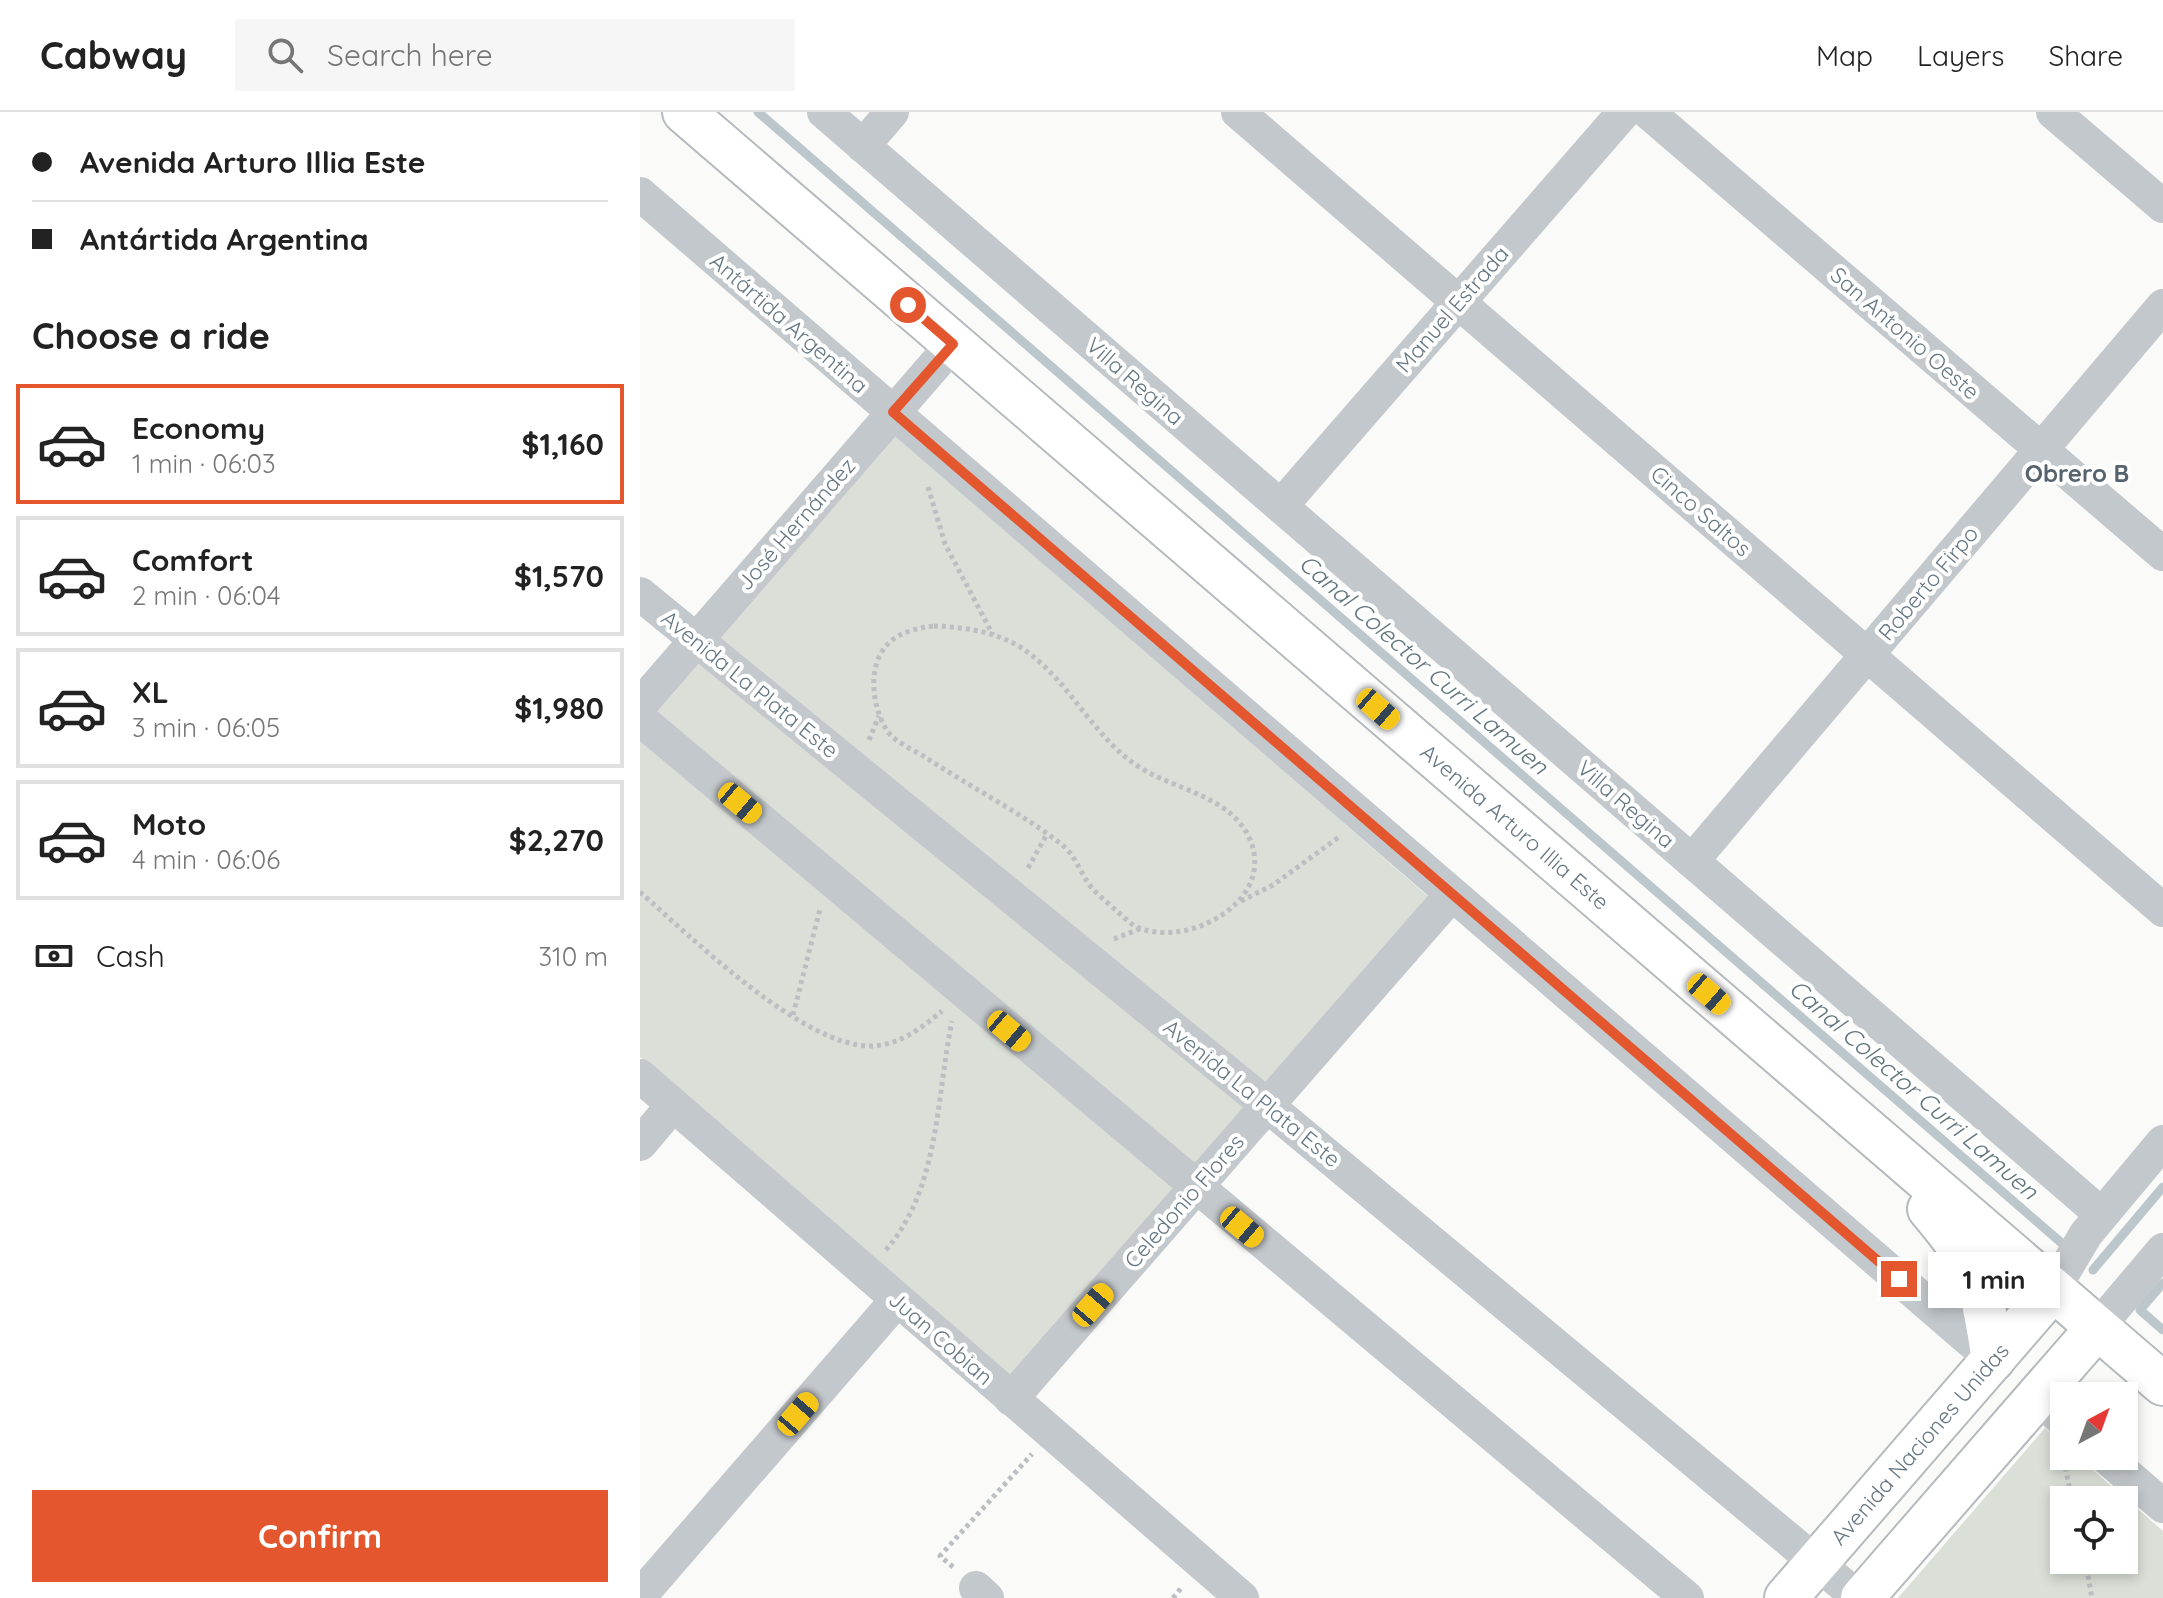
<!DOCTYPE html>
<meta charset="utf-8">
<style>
:root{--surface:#fff;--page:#f6f6f6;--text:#222;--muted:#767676;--line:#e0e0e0;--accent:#e4572e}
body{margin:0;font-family:Quicksand,sans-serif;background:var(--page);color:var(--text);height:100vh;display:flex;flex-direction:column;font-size:30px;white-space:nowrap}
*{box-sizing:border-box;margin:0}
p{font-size:26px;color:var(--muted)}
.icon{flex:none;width:44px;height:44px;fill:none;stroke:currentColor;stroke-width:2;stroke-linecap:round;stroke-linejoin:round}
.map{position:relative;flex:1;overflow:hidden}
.panel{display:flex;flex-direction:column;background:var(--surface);width:640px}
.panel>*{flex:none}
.banner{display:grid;align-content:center;height:176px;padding:0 32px;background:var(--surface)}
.needle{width:52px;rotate:41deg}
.tools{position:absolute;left:1410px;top:1270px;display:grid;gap:16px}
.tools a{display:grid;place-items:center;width:88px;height:88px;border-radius:0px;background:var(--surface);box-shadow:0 4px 12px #0003;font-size:40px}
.end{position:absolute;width:36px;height:36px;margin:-18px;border:10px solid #e4572e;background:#fff;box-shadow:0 0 0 4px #fff}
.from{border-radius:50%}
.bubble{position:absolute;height:56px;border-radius:0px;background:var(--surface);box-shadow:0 4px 12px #0003;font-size:26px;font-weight:800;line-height:56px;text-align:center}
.car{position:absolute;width:24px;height:48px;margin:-24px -12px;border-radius:10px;box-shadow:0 0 6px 2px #0007;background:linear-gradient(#f5c518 24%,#345 0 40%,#f5c518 0 76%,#345 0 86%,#f5c518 0)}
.banner b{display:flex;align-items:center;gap:28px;height:76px;font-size:30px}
.banner b+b{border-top:2px solid var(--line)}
.banner i{width:20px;height:20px;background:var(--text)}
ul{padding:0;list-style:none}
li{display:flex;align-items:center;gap:24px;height:120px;margin:0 16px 12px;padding:0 16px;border:4px solid var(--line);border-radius:0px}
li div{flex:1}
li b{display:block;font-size:30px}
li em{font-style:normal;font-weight:800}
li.current{border-color:var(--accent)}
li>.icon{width:72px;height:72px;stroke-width:1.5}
h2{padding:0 32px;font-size:36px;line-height:96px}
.pay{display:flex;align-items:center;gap:20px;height:88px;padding:0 32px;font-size:30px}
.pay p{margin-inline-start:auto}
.button{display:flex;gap:16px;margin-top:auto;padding:16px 32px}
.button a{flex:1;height:92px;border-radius:0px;background:var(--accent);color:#fff;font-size:32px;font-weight:800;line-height:92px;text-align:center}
header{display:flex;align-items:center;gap:48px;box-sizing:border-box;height:112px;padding:0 40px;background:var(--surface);border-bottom:2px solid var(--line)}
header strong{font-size:38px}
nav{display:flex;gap:44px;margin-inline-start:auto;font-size:28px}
.search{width:560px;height:72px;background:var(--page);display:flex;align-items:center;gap:20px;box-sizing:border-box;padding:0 28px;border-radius:0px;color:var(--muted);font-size:30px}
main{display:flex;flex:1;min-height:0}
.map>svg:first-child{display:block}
.green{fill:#dadfd7;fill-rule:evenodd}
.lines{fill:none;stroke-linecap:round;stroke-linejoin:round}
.stream{stroke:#bbc7cb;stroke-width:9}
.major-casing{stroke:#b5babe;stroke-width:46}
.path{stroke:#bbbfc2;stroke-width:5;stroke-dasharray:4 4;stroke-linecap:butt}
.minor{stroke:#c3c8cc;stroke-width:34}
.major{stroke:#fff;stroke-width:42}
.route{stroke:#e4572e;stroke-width:10}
.labels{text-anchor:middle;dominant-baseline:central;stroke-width:8;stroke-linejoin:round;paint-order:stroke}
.street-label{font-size:22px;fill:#657683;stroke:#fff}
.neighbourhood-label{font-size:24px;font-weight:bold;fill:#57646e;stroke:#fff}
.water-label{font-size:24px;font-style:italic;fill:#60757c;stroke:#fff}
</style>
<header>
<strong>Cabway</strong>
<div class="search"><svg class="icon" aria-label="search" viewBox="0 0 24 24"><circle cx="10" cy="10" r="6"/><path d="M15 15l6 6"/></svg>Search here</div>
<nav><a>Map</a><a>Layers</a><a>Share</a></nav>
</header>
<main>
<section class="panel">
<div class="banner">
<b><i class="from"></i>Avenida Arturo Illia Este</b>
<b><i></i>Antártida Argentina</b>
</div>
<h2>Choose a ride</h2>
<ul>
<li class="current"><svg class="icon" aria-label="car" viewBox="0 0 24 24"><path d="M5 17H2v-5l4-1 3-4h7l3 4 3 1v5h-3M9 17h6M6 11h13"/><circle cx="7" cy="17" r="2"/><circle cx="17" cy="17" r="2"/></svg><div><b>Economy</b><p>1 min · 06:03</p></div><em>$1,160</em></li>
<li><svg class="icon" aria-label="car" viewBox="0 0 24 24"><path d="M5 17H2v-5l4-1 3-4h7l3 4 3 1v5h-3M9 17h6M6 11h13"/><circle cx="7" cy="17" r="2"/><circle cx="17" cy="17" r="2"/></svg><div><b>Comfort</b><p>2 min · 06:04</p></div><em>$1,570</em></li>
<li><svg class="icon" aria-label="car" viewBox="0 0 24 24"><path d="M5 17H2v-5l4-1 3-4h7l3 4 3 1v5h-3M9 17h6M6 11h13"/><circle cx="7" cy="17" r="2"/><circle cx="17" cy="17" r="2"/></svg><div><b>XL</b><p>3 min · 06:05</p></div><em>$1,980</em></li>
<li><svg class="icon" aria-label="car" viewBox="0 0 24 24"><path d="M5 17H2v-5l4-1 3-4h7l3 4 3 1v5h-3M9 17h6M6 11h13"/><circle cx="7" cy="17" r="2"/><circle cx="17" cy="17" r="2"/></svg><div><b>Moto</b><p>4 min · 06:06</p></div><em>$2,270</em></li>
</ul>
<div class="pay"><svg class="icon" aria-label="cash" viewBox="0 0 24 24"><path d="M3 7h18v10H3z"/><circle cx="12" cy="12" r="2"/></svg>Cash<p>310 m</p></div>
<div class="button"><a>Confirm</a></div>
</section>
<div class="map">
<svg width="1523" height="1486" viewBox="0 0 1523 1486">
<rect width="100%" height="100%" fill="#fafaf8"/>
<g class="green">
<path d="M254 321 790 786 371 1268 0 945V613Z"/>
<path d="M1405 1316 1424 1333V1344H1437L1523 1419V1486H1258ZM1484 1388V1448H1424V1388Z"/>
</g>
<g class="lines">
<g class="stream">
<path d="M118 0 1425 1134"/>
<path d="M1453 1158 1523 1075"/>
<path d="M1523 1171 1500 1198 1523 1218"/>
</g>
<g class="major-casing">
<g id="major">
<path id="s1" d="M44 0 1523 1272"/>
<path d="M1289 1097C1339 1156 1341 1172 1353 1248"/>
<path id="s2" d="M1146 1486 1413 1178"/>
<path d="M1222 1486 1457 1216"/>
</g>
</g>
<g class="path">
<path d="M288 375 305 432 353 523"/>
<path d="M294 514C325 515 360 520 386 539 430 570 453 625 499 655 537 679 593 684 611 730 634 791 546 837 497 815 490 812 484 805 478 800 469 792 459 784 451 775 440 761 436 743 420 731 379 700 331 675 288 647 276 639 256 631 248 620 235 601 230 572 237 550 246 524 269 517 294 514Z"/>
<path d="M229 628 239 604"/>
<path d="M388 756 407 722"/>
<path d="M0 780C50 824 164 936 232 934 260 933 281 916 302 899"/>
<path d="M601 789 633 773 699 725"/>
<path d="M474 827 502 816"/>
<path d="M153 903 180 797"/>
<path d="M246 1138C300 1075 296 986 312 909"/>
<path d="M1422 1340 1432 1388"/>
<path d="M1445 1448 1452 1486"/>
<path d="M313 1455 300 1444 392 1342"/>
<path d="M533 1486 542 1475"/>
</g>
<g class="minor">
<path d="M184 0 1461 1102"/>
<path d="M598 0 1523 798"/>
<path d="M1008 0 1523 442"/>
<path d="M1413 0 1523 94"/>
<path d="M223 34 252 0"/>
<path d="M0 82 1353 1248"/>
<path d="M641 394 984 0"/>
<path d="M0 482 611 980 1219 1486"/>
<path d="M0 593 313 232"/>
<path d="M0 607 1047 1486"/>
<path d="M1052 749 1523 194"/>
<path d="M0 964 602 1486"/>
<path d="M0 1032 33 993"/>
<path d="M1413 1178 1446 1122 1523 1030"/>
<path d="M1457 1216 1523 1138"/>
<path d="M1397 1285 1424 1309"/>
<path d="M371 1287 812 782"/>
<path d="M1465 1344 1523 1394"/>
<path d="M336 1476 347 1486"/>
<path d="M0 1484 257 1188"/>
</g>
<use href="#major" class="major"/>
</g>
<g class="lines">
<path class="route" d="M268 193 313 232 253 300 1259 1167"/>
</g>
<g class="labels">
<g class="street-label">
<text transform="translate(812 197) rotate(-49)">Manuel Estrada</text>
<text transform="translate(149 211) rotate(41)">Antártida Argentina</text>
<text transform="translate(1265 221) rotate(41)">San Antonio Oeste</text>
<text transform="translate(495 269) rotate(41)">Villa Regina</text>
<text transform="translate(1061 399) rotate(41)">Cinco Saltos</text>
<text transform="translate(156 412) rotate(-49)">José Hernández</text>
<text transform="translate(1288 471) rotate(-50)">Roberto Firpo</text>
<text transform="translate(110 572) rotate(39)">Avenida La Plata Este</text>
<text transform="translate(986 692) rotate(41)">Villa Regina</text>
<text stroke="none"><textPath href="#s1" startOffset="1096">Avenida Arturo Illia Este</textPath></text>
<text transform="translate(612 981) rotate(39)">Avenida La Plata Este</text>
<text transform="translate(544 1089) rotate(-49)">Celedonio Flores</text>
<text transform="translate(301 1226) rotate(41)">Juan Cobian</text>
<text stroke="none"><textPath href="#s2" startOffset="204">Avenida Naciones Unidas</textPath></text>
</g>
<g class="neighbourhood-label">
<text x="1437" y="361">Obrero B</text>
</g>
<g class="water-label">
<text transform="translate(784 552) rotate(41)">Canal Colector Curri Lamuen</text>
<text transform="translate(1274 977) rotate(41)">Canal Colector Curri Lamuen</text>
</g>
</g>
</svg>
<div class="tools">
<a><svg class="needle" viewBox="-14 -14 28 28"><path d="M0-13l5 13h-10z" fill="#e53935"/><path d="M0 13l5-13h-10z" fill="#767676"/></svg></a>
<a><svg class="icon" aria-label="locate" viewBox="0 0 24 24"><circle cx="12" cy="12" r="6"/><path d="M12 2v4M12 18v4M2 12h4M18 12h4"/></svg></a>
</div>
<i class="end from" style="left:268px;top:193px"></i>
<i class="end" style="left:1259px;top:1167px"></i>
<div class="bubble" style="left:1288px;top:1140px;width:132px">1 min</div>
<i class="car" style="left:738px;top:597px;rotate:131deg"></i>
<i class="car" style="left:100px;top:691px;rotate:130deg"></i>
<i class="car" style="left:1069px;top:882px;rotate:131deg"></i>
<i class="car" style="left:369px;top:919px;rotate:130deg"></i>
<i class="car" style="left:602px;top:1115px;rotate:130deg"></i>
<i class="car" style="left:453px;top:1193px;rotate:41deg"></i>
<i class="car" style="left:158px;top:1302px;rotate:41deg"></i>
</div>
</main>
